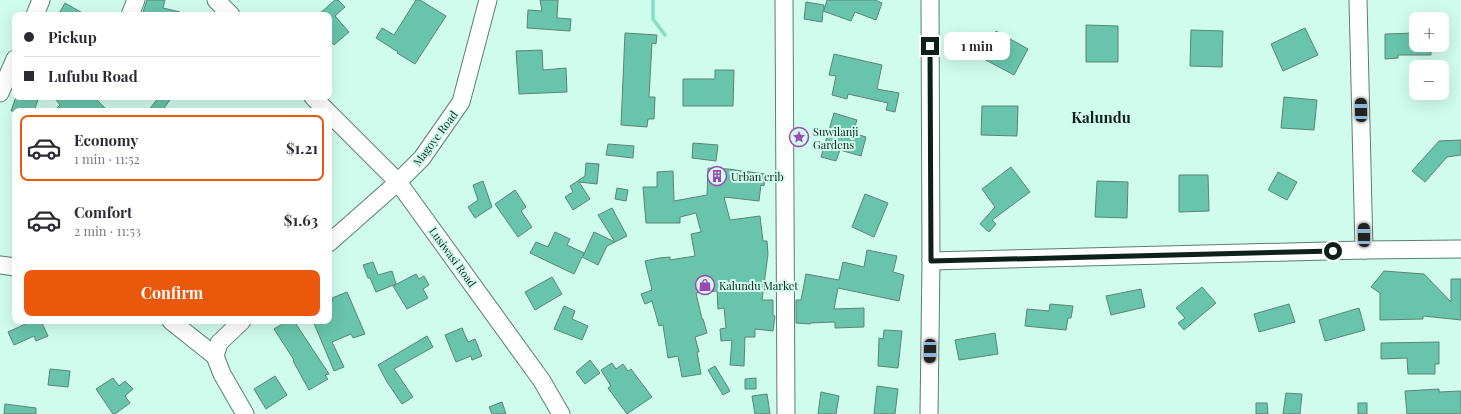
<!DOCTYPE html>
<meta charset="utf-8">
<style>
:root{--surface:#fff;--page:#f7f7f7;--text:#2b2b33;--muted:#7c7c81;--line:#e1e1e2;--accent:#ea580c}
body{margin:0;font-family:"Playfair Display",serif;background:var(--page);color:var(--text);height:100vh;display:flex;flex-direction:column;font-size:15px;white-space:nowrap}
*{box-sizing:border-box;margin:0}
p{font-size:13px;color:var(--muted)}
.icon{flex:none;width:22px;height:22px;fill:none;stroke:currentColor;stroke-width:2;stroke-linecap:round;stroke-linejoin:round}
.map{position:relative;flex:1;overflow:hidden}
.panel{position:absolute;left:12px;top:108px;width:320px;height:216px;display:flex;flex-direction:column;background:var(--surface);border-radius:8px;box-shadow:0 4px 16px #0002}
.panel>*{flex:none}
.banner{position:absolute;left:12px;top:12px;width:320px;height:88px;border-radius:8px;box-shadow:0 4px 16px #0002;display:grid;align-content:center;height:88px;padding:0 12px;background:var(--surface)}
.tools{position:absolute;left:1409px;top:12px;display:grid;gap:8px}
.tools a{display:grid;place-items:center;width:40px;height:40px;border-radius:8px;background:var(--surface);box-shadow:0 4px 16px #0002;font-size:20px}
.end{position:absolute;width:18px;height:18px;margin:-9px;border:5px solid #0f1f1a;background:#fff;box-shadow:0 0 0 2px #fff}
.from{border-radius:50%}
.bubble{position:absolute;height:28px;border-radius:8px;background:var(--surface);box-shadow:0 4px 16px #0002;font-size:13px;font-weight:700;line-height:28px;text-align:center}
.car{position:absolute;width:12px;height:24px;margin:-12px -6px;border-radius:5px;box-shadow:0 0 3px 1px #0007;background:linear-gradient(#222 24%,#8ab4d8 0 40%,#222 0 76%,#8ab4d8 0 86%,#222 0)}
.banner b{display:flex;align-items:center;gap:14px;height:38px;font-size:15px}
.banner b+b{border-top:1px solid var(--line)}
.banner i{width:10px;height:10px;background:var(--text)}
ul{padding:7px 0 0;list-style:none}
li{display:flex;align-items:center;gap:12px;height:66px;margin:0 8px 6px;padding:0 4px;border:2px solid transparent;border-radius:8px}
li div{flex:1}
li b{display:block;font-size:15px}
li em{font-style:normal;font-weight:700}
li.on{border-color:var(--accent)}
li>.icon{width:36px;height:36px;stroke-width:1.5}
.cta{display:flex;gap:8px;margin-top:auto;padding:8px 12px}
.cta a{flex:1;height:46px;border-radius:8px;background:var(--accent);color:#fff;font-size:16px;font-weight:700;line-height:46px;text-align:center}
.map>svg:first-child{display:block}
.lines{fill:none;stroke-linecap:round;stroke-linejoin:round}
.stream{stroke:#83dfc4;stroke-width:3.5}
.building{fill:#68c4aa;stroke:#5c8477}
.minor-casing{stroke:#587f73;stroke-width:19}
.minor{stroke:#fff;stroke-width:17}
.route{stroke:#0f1f1a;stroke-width:5}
.labels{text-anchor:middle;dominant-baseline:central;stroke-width:4;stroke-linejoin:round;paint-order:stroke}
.poi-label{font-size:11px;fill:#0f1f1a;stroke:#d0fced;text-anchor:start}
.street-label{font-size:11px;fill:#0f1f1a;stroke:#d0fced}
.district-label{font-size:15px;font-weight:bold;fill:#0f1f1a;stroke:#d0fced}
</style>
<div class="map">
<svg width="1461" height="414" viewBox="0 0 1461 414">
<rect width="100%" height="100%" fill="#d0fced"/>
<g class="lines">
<path class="stream" d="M653 0V19L665 35"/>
</g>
<g class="building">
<path d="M147 0H165L163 8 180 12V15H142Z"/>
<path d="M335 0H338L345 7 335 16 349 32 334 45 329 39V15H318Z"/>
<path d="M416 0H420L446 16 415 64 397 53 398 52 376 38 382 28 394 35Z"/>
<path d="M540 0H558L557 18 571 19 570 31 527 28 528 10 542 11Z"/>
<path d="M827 0H875L882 3 876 20 855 12 851 21 823 11 822 22 804 19 806 2 824 5V10Z"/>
<path d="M65 3 86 15H58Z"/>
<path d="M1086 25 1118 26V62H1086Z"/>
<path d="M1305 28 1318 55 1283 71 1271 44Z"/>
<path d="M1191 30 1223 31 1222 67 1190 66Z"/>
<path d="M996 31 1028 49 1014 75 982 58Z"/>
<path d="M625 33 657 35 656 44 652 43 649 97H655L654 119H648L647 127 621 125Z"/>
<path d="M1416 33V45H1431V55H1398V58L1385 59V34Z"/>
<path d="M542 50 543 70 566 68 567 92 519 94 516 51Z"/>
<path d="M834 54 882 65 877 89 899 93 895 112 886 110 888 103 848 94 847 99 832 95 836 76 829 75Z"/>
<path d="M715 70H734L733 106H683V79H715Z"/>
<path d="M16 97H39L34 111H11Z"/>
<path d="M54 97H94L108 111H54L60 105Z"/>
<path d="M159 97H172L162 111H148Z"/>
<path d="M1284 97 1317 100 1314 130 1281 128Z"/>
<path d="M982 106H1018L1017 136 981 135Z"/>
<path d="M834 113 857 120 853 133 866 137 861 156 840 150 836 161 821 157Z"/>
<path d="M1461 140V155L1447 157 1425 182 1412 171 1439 141Z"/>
<path d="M693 143 718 145 716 161 692 158Z"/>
<path d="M608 144 634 146 633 158 606 155Z"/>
<path d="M586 163 599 164 597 184 579 182 590 199 573 210 565 197 573 192 570 186 585 176Z"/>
<path d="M1011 167 1030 192 992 220 996 224 989 232 980 224 995 207 982 189Z"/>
<path d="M708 168 728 169 765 174 764 186 761 185 759 201 724 197 730 220 760 216 763 241H767L768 254 762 300H773V315L775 316 773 331 755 329V337H745L744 366 730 365 732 340 721 341 720 329 726 328 724 308 718 309 717 291 696 293 702 319H703L707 333 695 337 699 352H697L701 374 682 377 678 356 668 358 663 325 659 326 652 301 645 304 641 294 652 290 645 261 659 258 670 257V260L695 256 691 234 701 232 696 213 680 217V223H646L643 187H657V172L673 171 674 201 707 195Z"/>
<path d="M1278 172 1297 182 1287 200 1268 190Z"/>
<path d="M1179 175H1208L1209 211 1179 212Z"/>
<path d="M483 181 492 207 475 218 468 207 478 200 473 185Z"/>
<path d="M1097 181 1128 182 1127 218 1095 217Z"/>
<path d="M617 188 628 190 626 201 615 199Z"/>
<path d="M515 190 526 207 521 211 532 227 518 237 495 204Z"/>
<path d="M865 194 888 203 874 237 852 227Z"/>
<path d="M612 208 627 236 607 246 598 265 582 257 574 274 530 253 536 242 548 247 555 232 570 239 567 245 584 253 583 256 594 232 615 242 598 215Z"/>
<path d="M867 250 897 256 893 272 904 275 899 301 838 288 834 309 864 308V327L835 328V322L810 323V324L796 323V300H801L806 274 839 280 843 262 864 267Z"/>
<path d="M373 262 378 275 392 271 396 284 376 292 370 278H368L363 265Z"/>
<path d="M1384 271 1424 274 1451 302V279H1461V320L1423 316V319L1380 320V293L1371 287Z"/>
<path d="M416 274 419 279 424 276 429 285 423 289 428 298 407 309 393 286Z"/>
<path d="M552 277 562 294 535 310 525 292Z"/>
<path d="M1202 287 1216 303 1184 330 1178 323 1185 318 1176 308Z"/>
<path d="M1141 289 1145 307 1111 315 1106 296Z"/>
<path d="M347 292 365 334 353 338 351 334 332 342 344 367 334 371 313 321H329V303L333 301 332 298Z"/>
<path d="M1050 304 1073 306 1071 318H1068L1066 330 1025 326 1027 309 1049 311Z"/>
<path d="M1289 304 1295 322 1259 332 1254 314Z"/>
<path d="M564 306 575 311 572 319 588 326 582 340 554 329Z"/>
<path d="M1359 308 1365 330 1325 341 1319 320Z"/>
<path d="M32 321H41L48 336 36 341 34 336 14 345 8 332Z"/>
<path d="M287 321H294L329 374 325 375 328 379 309 390 293 361 294 360 274 329Z"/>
<path d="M462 328 468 342 475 339 482 356 472 360 471 356 456 362 445 335Z"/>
<path d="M884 330 902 331 898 368 878 366 879 338 883 339Z"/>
<path d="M995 333 998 354 959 360 955 340Z"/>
<path d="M427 336 433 347 394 369 413 397 402 404 387 382 378 365Z"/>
<path d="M1439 342V364H1435V374H1408L1407 358 1381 359V343Z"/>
<path d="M590 360 600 373 585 384 576 372Z"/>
<path d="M612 363 616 369 623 364 628 371 631 369 652 397 627 414 608 388 611 386 601 370Z"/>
<path d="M715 366 730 391 723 395 708 370Z"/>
<path d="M50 369 70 371 68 387 48 385Z"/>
<path d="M275 376 287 395 266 409 254 389Z"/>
<path d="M113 378 119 386 125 381 133 389 125 396 130 403 115 414H113L96 389Z"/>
<path d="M756 378V389H745V379Z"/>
<path d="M877 386 898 389 895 414H874Z"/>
<path d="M1439 389V392L1461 391V414H1407L1405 391Z"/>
<path d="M821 392 839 396 836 414H818Z"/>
<path d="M1286 393 1302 394 1300 414H1283Z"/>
<path d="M767 394 770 414H755L752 396Z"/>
<path d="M502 402 506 414H492L489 407Z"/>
<path d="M1256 403H1267L1268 414H1256Z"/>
<rect x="1358" y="403" width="9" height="11"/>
<path d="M5 404 36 408V414H4Z"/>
</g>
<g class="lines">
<g class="minor-casing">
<g id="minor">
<path d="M216 0 231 15"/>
<path d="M784 0 786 414"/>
<path d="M1358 0 1364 250"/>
<path d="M35 15 41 0"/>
<path d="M130 15 136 0"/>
<path d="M0 93 15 59"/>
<path d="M313 97 327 111"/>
<path d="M329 113 398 182 542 381 561 414"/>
<path d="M329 243 398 182 422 158 461 102 488 0"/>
<path d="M931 261 1364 250 1461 249"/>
<path d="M0 265 15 267"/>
<path d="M171 321 215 356"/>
<path d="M215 356 222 374 245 414"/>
<path d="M215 356 219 343 242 321"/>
<path d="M929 414 931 261 930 0"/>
</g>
</g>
<use href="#minor" class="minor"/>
</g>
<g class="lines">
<path class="route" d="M930 46 931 261 1333 251"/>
</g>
<defs>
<g id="sight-ring" transform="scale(1)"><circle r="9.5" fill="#d0fced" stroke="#9f48b5" stroke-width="1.5"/><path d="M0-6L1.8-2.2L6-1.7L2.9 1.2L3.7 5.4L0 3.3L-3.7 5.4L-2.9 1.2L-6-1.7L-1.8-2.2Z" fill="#9f48b5"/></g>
<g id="building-ring" transform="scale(1)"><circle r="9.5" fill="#d0fced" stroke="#9f48b5" stroke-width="1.5"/><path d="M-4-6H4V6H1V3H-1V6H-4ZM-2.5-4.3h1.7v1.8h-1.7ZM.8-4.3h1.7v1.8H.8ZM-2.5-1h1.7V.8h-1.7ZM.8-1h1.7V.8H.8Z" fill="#9f48b5"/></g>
<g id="shop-ring" transform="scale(1)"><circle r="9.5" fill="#d0fced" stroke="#9f48b5" stroke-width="1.5"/><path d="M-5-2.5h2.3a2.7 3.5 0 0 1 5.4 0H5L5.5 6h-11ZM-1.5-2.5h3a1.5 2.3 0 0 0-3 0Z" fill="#9f48b5"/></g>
</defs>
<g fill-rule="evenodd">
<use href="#sight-ring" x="799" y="137"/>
<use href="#building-ring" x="717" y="176"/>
<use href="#shop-ring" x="705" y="285"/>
</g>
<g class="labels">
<g class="poi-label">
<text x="813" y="131">Suwilanji<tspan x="813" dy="13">Gardens</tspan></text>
<text x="731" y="176">Urban crib</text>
<text x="719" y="285">Kalundu Market</text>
</g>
<g class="street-label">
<text transform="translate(435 138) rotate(-53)">Magoye Road</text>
<text transform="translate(453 257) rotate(54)">Lusiwasi Road</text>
</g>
<g class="district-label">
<text x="1101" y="117">Kalundu</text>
</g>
</g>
</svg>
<div class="tools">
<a>+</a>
<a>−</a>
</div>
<i class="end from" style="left:1333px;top:251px"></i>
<i class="end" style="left:930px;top:46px"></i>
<div class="bubble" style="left:944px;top:32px;width:66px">1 min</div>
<i class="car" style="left:1361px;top:110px;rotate:359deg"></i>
<i class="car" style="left:1364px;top:235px;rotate:359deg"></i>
<i class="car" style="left:930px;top:351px;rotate:181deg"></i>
<div class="banner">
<b><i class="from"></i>Pickup</b>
<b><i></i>Lufubu Road</b>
</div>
<section class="panel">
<ul>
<li class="on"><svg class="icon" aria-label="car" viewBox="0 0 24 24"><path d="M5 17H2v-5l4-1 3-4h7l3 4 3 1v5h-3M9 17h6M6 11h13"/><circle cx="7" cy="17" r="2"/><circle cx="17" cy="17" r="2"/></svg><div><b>Economy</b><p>1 min · 11:52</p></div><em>$1.21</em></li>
<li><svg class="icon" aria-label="car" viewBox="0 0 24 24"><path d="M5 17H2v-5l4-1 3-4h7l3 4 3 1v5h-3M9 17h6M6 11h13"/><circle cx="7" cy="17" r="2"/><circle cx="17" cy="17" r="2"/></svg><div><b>Comfort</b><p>2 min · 11:53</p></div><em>$1.63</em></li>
</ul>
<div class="cta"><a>Confirm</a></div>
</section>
</div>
